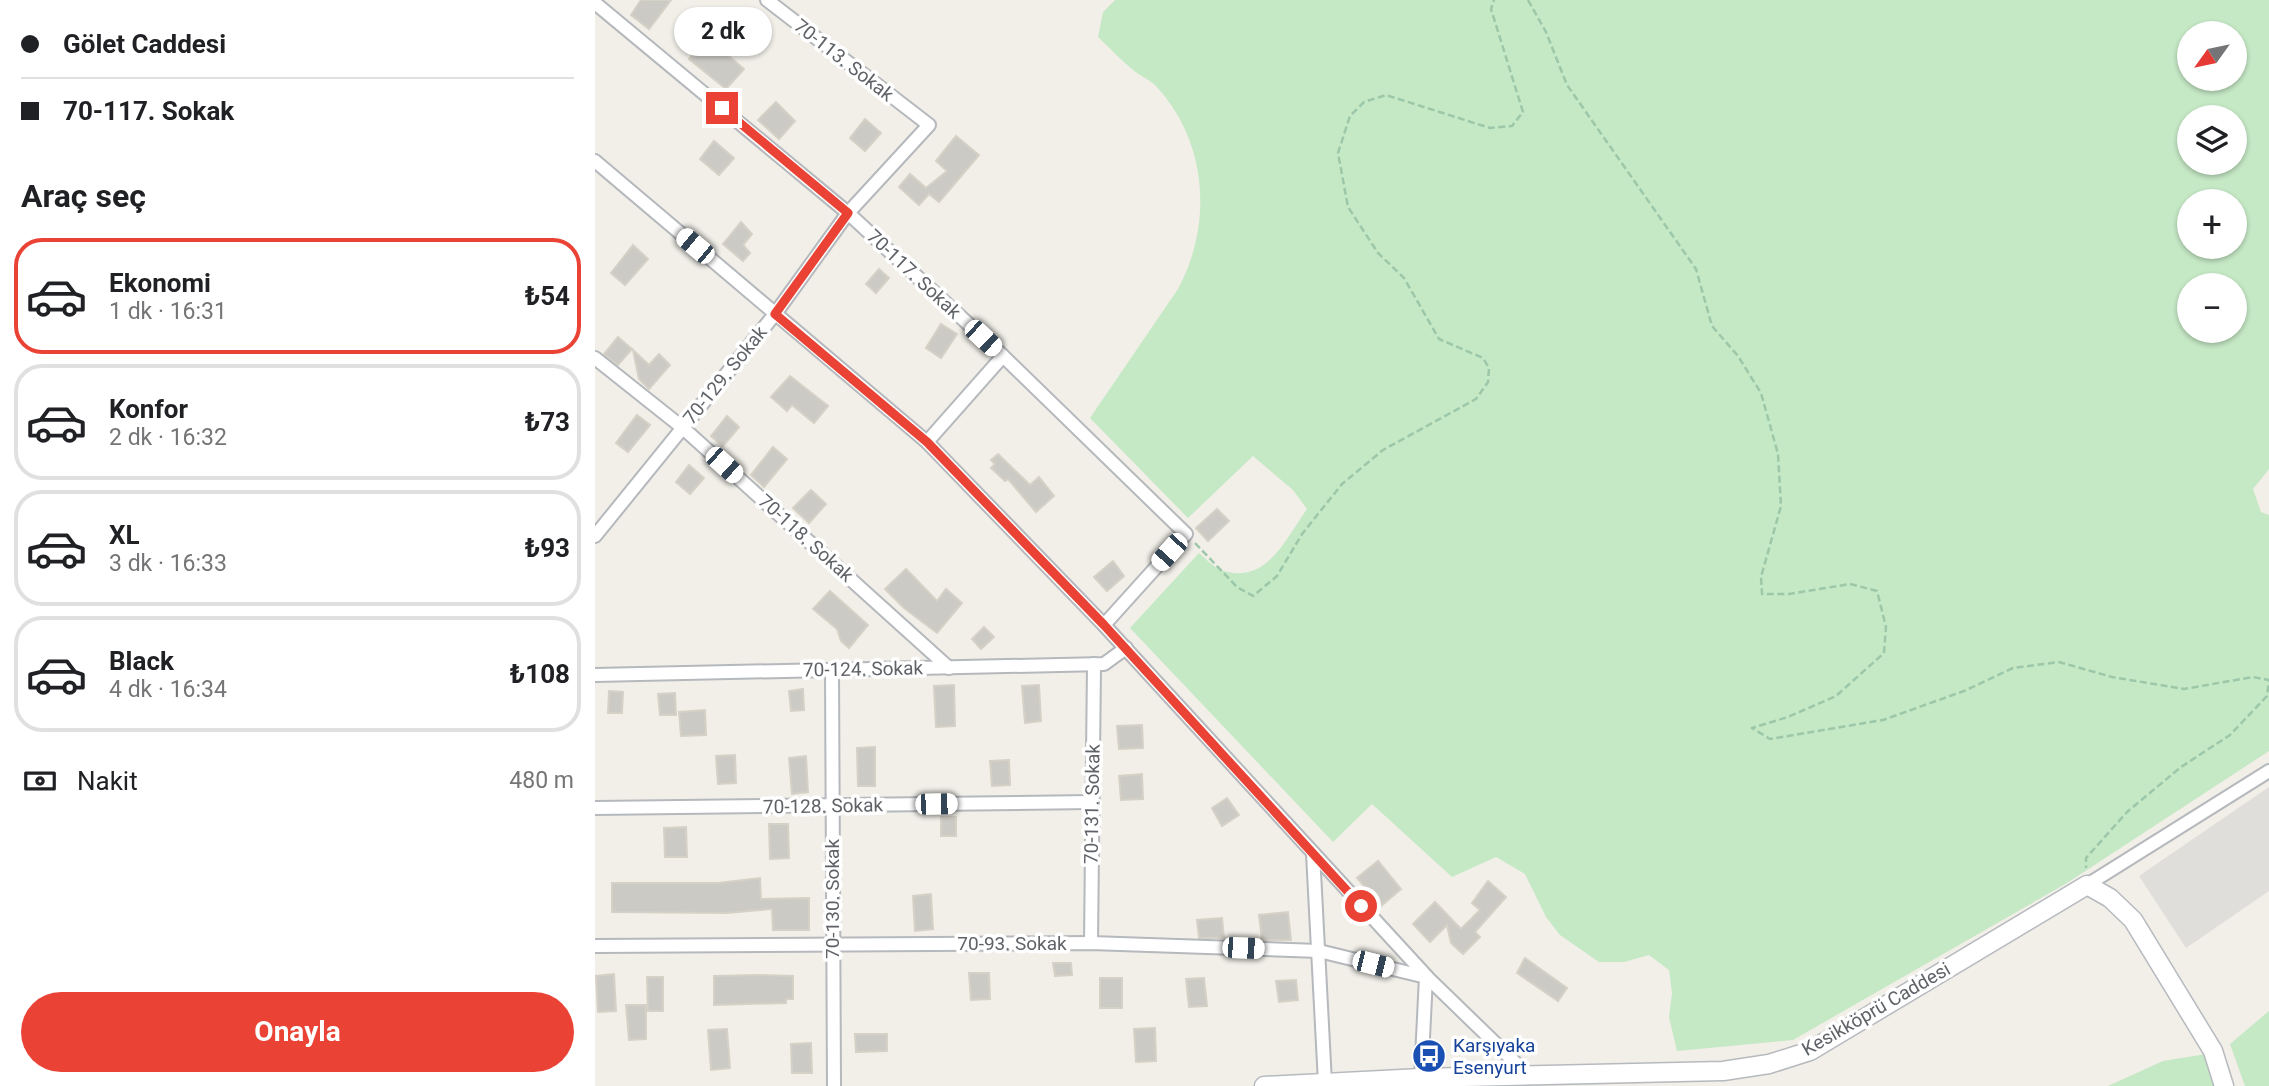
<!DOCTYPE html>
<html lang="tr">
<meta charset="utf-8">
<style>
:root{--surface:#fff;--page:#f6f6f6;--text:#202124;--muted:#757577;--line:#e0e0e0;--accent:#ea4335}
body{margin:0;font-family:Roboto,sans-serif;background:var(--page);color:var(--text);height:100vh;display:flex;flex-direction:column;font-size:26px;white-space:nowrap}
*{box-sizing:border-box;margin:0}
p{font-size:23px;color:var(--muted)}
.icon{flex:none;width:38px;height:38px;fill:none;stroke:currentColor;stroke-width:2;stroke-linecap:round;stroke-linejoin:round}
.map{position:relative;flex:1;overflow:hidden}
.details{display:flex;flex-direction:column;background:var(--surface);width:595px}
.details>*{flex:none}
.top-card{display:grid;align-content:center;height:154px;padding:0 21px;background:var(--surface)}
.needle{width:46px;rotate:237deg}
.fabs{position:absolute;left:1582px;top:21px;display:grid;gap:14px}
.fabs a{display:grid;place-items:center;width:70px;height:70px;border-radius:50%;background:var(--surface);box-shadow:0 2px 5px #0004;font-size:35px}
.end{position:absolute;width:32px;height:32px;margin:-16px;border:9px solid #ea4335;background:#fff;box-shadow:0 0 0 4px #fff}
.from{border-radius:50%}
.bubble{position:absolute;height:49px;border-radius:24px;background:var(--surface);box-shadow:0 2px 5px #0004;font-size:23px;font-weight:700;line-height:49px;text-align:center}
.car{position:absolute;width:21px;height:42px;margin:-21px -10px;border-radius:9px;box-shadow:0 0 5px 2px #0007;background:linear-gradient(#fff 24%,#345 0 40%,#fff 0 76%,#345 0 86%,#fff 0)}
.top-card b{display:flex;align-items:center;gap:24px;height:66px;font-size:26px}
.top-card b+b{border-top:2px solid var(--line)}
.top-card i{width:18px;height:18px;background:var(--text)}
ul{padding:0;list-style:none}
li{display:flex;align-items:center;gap:21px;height:116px;margin:0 14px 10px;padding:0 7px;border:4px solid var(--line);border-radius:28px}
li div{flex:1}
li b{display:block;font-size:26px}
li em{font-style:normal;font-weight:700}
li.active{border-color:var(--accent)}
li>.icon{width:63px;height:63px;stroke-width:1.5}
h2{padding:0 21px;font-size:32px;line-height:84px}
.pay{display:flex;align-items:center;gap:18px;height:77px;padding:0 21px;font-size:26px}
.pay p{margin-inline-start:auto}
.button{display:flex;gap:14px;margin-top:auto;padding:14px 21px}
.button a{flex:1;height:80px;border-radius:42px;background:var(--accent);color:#fff;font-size:28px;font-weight:700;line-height:80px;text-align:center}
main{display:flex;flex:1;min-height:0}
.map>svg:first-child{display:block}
.industrial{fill:#e0deda}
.green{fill:#c5e8c5;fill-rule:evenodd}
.building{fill:#cccac5;stroke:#d6d1c6;stroke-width:2}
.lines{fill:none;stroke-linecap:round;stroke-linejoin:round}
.street-casing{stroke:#b5b8bc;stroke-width:16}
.secondary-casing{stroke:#b6babf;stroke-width:21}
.path{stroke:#9cc7a9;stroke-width:2.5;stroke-dasharray:7 3.5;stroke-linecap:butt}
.street{stroke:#fff;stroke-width:12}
.secondary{stroke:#fff;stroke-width:18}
.route{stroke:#ea4335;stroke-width:9}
.labels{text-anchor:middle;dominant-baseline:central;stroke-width:7;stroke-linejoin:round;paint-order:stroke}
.street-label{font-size:19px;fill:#5f6368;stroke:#fff}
.transit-label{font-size:19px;fill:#164399;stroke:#fff;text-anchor:start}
</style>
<main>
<section class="details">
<div class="top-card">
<b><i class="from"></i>Gölet Caddesi</b>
<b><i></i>70-117. Sokak</b>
</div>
<h2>Araç seç</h2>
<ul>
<li class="active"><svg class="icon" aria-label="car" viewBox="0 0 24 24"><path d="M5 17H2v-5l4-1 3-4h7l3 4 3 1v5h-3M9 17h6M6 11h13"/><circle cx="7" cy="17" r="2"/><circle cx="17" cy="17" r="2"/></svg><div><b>Ekonomi</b><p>1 dk · 16:31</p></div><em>₺54</em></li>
<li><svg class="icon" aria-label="car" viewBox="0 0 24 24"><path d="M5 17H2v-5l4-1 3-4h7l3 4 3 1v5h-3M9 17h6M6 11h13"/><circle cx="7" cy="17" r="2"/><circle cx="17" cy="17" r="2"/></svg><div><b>Konfor</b><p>2 dk · 16:32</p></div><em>₺73</em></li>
<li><svg class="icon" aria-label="car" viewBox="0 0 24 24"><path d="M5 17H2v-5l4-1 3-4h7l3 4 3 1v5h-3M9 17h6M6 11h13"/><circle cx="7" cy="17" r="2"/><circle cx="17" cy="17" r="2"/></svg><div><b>XL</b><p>3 dk · 16:33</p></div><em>₺93</em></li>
<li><svg class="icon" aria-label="car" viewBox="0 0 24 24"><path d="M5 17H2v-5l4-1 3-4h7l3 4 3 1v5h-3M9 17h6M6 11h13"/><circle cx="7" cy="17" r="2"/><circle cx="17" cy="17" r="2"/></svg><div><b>Black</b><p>4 dk · 16:34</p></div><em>₺108</em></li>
</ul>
<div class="pay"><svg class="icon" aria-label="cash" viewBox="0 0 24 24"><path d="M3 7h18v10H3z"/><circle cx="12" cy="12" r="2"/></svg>Nakit<p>480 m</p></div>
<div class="button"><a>Onayla</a></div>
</section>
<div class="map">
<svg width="1674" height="1086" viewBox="0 0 1674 1086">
<rect width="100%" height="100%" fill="#f1efe8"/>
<path class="industrial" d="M1674 787V891L1591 948 1544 876Z"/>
<g class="green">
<path d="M520 0H1674V469L1658 489 1666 512 1674 515V751L1472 883 1198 1040 1082 1051 1074 1017 1077 993 1074 970 1054 955 1029 962H1004L965 935 951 917 930 874 901 857 857 877 777 804 738 842 535 628 604 553C610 558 618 567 626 570 672 586 691 538 712 509L698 490 658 456 593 518 495 418 583 289C618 224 613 141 560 85 554 79 545 76 538 70 526 60 515 48 503 37L508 12ZM1640 33V79H1594V33ZM1640 117V163H1594V117ZM1594 201H1640V247H1594ZM1594 285H1640V331H1594Z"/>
<path d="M1674 1011V1086H1650L1635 1044Z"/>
<path d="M1611 1054 1622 1086H1513L1568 1061Z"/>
</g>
<g class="building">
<path d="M46 0H76L54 29 36 15Z"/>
<path d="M112 37 149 69 131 89 94 59Z"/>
<path d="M181 102 200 121 184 139 163 120Z"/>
<path d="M270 119 286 133 270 151 255 138Z"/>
<path d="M361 136 384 155 344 202 334 194 324 205 304 187 315 174 331 188 352 171 341 161Z"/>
<path d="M119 141 139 158 124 175 105 159Z"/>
<path d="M146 222 157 234 148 245 155 253 148 261 128 244Z"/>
<path d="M38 245 53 259 30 285 16 273Z"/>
<path d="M284 269 294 278 281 293 271 284Z"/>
<path d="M346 324 362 334 346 358 331 348Z"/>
<path d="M23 337 37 349 23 365 9 354Z"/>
<path d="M38 350 54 365 64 354 75 365 54 389 44 379Z"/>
<path d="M195 376 233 406 219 423 197 405 192 411 176 397Z"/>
<path d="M42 415 55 425 33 452 21 443Z"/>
<path d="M132 416 144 427 128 446 116 436Z"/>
<path d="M178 447 192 459 169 487 156 475Z"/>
<path d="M403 454 435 485 444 477 459 496 441 512 413 479 410 481 396 468 400 464 396 460Z"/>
<path d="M94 465 109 478 95 494 81 482Z"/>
<path d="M216 490 231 504 214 523 198 508Z"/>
<path d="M622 509 634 521 613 541 601 528Z"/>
<path d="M518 561 529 576 512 591 499 577Z"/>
<path d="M311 569 342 601 351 589 367 603 342 633 309 608 290 589Z"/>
<path d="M235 591 273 625 254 648 246 641 242 629 218 609Z"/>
<path d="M389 627 399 637 386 649 377 639Z"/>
<path d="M359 685 360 726 341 727 339 686Z"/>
<path d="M444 685 446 721 430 723 427 686Z"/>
<path d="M208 689 209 710 196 711 194 691Z"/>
<path d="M14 691 28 692 27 713H13Z"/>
<path d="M80 693 81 715H65L63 694Z"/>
<path d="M110 710 111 735 86 736 84 712Z"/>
<path d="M547 725 548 748 524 749 522 726Z"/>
<path d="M280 747V786H263L262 748Z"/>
<path d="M140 755 141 783 123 784 121 756Z"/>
<path d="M211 756 213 792 197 794 194 758Z"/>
<path d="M414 760 415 785 397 786 395 761Z"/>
<path d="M547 774 548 799 526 800 524 776Z"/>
<path d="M632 798 644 815 627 826 617 808Z"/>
<rect x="346" y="817" width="15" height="19"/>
<path d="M174 824H193L194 858 175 859Z"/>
<path d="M91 827 92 857H70L69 828Z"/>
<path d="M783 861 806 889 786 906 762 878Z"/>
<path d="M165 878 166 899 214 898V930H178L177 909 131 913 17 912V883H123Z"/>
<path d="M893 881 911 897 880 932 885 937 868 954 856 943 852 925 835 942 818 924 840 902 866 929 885 910 877 903Z"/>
<path d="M336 894 338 929 320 931 318 896Z"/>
<path d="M693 912 696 940H667L664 915Z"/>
<path d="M627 918 629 938H604L602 920Z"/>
<path d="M930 958 972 988 963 1001 922 973Z"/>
<path d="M458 963H476L477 975 460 976Z"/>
<path d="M374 973H394L395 999 376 1000Z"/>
<path d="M19 974 21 1011 3 1012 1 976Z"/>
<path d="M163 975 198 976V999H191V1003L119 1005V976Z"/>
<path d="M52 977H68V1011H53Z"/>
<rect x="505" y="978" width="22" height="30"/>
<path d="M609 978 612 1006 594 1007 591 979Z"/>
<path d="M701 980 703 1000 684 1002 681 981Z"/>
<path d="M31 1005H51V1039L34 1040Z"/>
<path d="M560 1028 561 1061 541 1062 539 1029Z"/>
<path d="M132 1029 135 1068 116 1070 113 1030Z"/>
<path d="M260 1034H292V1051L261 1052Z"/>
<path d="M216 1043 217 1073H197L196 1044Z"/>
</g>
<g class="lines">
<g class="street-casing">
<g id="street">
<path d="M0 3 253 213 408 356 591 534 509 625"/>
<path d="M0 161 332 442 509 625 834 979 933 1075"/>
<path d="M0 358 88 428 354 668"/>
<path d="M332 442 408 356"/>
<path d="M0 536 180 314 253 213 334 125 172 0"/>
<path d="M237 670 239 1086"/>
<path d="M0 675 509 664 531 648"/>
<path d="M0 808 497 802"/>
<path d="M718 853 730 1083"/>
<path d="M1492 885 1674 771"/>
<path d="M496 943 499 664"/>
<path d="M0 946 496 943 724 951 831 977 826 1078"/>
</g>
</g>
<g class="secondary-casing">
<path id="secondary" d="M669 1086 826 1078 1128 1071 1174 1064 1215 1051 1492 885 1515 898 1538 920 1618 1051 1629 1086"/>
</g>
<g class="path">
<path d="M933 0 951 32 972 85 1101 269 1117 326 1143 356 1166 393 1183 454 1186 506 1166 577 1167 594H1194L1255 584 1282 591 1291 627 1289 653 1241 696 1193 717 1157 728 1175 739 1288 720 1369 691 1418 668 1464 662 1517 677 1589 689 1658 677 1674 680 1672 696 1635 735 1586 767 1532 812 1491 858V868"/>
<path d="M600 543 642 587 658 596 682 576 707 534 747 484 788 450 881 399 893 382 894 368 888 358 844 339 809 278 783 253 753 207 743 153 755 116 769 102 791 95 895 128 917 126 928 112 896 9 899 0"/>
</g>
<use href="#street" class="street"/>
<use href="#secondary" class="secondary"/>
</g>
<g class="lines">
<path class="route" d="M127 108 253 213 180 314 332 442 509 625 766 906"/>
</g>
<defs>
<g id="bus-disc" transform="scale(1.75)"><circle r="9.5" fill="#1a4fb4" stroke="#fff"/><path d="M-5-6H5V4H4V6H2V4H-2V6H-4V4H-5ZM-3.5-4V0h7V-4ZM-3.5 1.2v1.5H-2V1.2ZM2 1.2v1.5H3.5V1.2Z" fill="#fff"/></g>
</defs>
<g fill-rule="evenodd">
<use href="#bus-disc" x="834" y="1056"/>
</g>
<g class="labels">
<g class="street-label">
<text transform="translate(249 60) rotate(38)">70-113. Sokak</text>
<text transform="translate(319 274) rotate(43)">70-117. Sokak</text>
<text transform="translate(130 375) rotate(-51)">70-129. Sokak</text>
<text transform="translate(211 538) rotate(42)">70-118. Sokak</text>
<text transform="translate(268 669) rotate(-1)">70-124. Sokak</text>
<text transform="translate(497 804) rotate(-89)">70-131. Sokak</text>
<text transform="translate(228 806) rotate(-1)">70-128. Sokak</text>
<text transform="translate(237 899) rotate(-90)">70-130. Sokak</text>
<text x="417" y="943">70-93. Sokak</text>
<text transform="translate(1281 1009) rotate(-30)">Kesikköprü Caddesi</text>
</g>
<g class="transit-label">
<text x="858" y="1045">Karşıyaka<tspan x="858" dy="22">Esenyurt</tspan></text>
</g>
</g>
</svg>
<div class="fabs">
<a><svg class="needle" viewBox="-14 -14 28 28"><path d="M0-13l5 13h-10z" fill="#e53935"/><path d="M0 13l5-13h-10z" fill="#757577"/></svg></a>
<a><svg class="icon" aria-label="layers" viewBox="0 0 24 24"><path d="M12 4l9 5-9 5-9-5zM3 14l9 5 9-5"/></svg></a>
<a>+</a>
<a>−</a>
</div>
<i class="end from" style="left:766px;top:906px"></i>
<i class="end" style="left:127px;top:108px"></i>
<div class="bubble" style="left:79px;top:7px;width:98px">2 dk</div>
<i class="car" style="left:100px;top:246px;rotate:310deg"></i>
<i class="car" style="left:388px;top:338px;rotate:133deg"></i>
<i class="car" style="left:129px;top:465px;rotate:132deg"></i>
<i class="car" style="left:574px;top:552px;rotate:222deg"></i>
<i class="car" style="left:341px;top:804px;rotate:89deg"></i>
<i class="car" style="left:648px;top:948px;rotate:92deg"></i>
<i class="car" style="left:778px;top:964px;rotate:104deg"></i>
</div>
</main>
